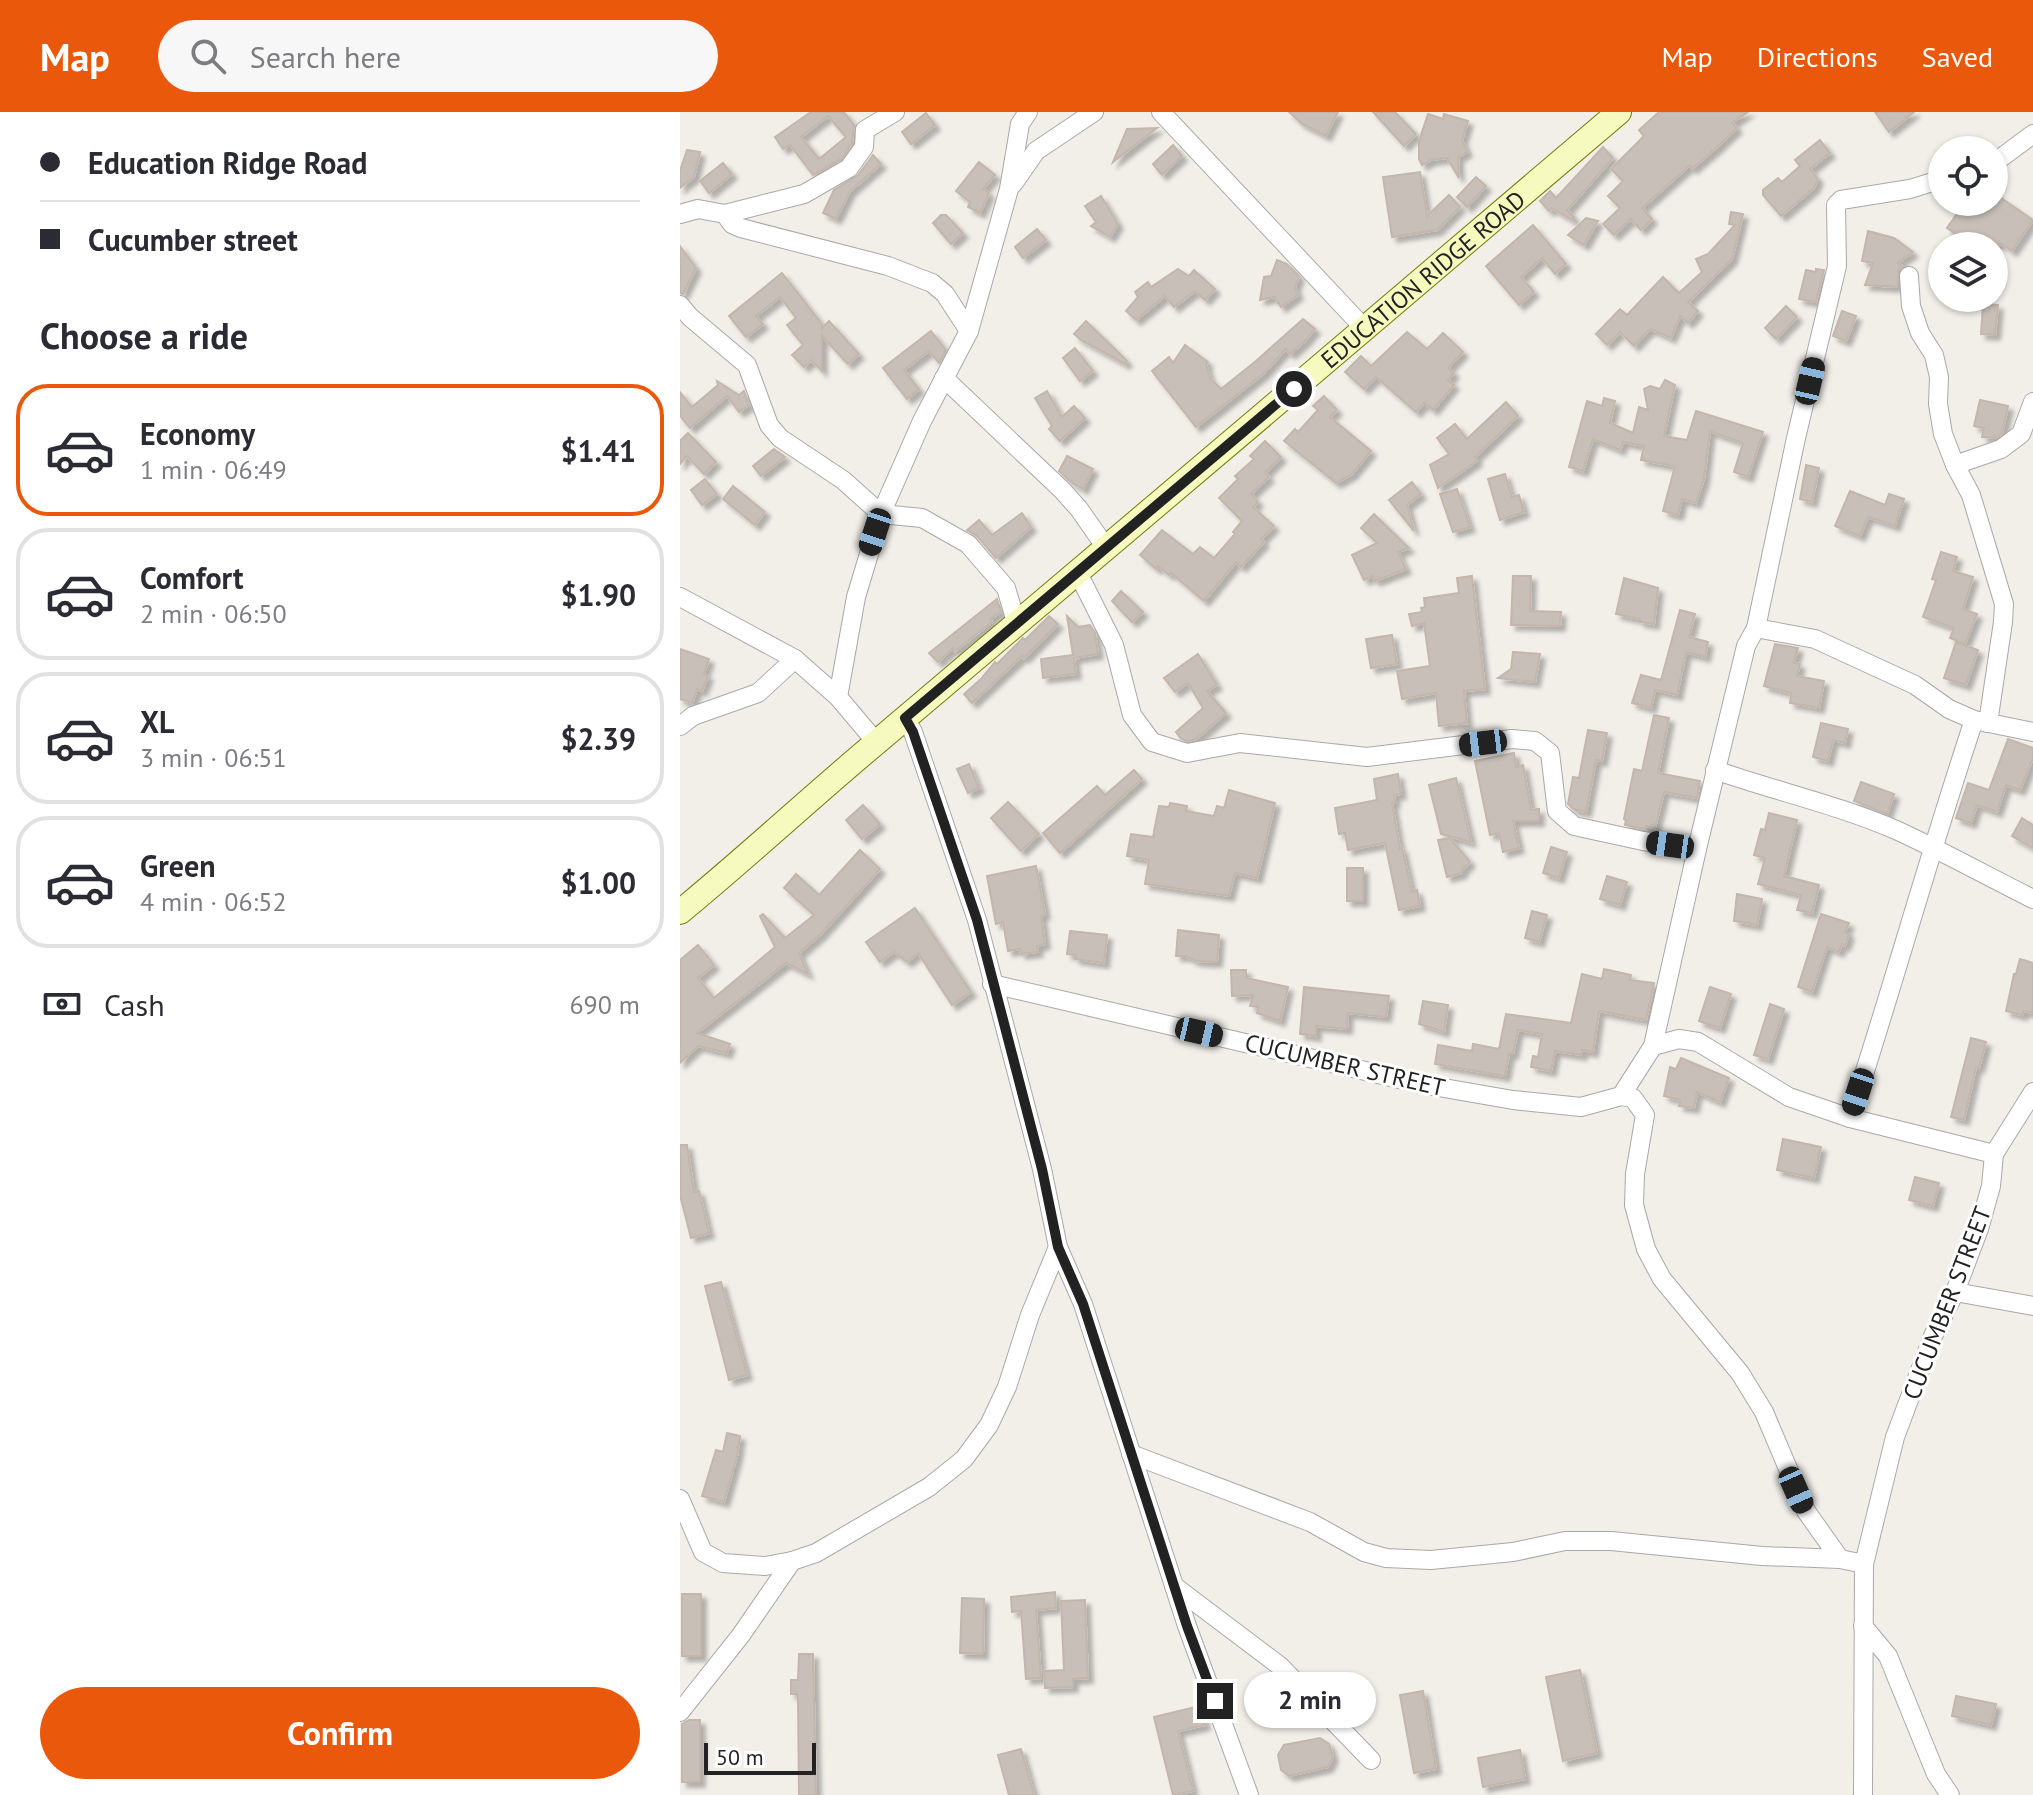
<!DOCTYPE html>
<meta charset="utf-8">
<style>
:root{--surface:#fff;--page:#f7f7f7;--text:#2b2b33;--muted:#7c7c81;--line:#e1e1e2;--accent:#ea580c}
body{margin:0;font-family:"PT Sans",sans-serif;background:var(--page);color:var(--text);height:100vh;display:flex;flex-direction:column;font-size:30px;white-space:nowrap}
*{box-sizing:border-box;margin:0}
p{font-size:26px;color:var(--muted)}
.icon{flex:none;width:44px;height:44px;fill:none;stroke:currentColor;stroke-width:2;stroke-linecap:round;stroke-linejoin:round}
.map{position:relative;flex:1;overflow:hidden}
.side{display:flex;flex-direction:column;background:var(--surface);width:680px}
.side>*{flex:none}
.hud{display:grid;align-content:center;height:176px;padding:0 40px;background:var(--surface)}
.tools{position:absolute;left:1248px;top:24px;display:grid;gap:16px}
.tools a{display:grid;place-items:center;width:80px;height:80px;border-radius:50%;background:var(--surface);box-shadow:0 2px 6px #0004;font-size:40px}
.scale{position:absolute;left:24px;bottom:20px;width:112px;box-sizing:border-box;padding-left:8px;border:4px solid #222;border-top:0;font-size:22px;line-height:28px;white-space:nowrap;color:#222;-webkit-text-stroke:6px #fff;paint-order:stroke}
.end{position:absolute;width:36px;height:36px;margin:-18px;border:10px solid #222;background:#fff;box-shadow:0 0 0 4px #fff}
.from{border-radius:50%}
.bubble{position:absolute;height:56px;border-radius:28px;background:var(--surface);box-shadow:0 2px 6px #0004;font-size:26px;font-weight:700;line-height:56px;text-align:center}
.car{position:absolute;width:24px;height:48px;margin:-24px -12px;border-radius:10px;box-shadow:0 0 6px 2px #0007;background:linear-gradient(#222 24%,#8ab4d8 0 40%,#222 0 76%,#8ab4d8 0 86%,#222 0)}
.hud b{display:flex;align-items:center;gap:28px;height:76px;font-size:30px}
.hud b+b{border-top:2px solid var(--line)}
.hud i{width:20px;height:20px;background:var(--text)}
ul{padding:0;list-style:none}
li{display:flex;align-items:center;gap:24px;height:132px;margin:0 16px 12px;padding:0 24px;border:4px solid var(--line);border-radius:32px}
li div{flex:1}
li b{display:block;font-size:30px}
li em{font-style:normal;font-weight:700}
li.current{border-color:var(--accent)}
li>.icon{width:72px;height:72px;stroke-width:1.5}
h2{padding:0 40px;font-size:36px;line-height:96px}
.pay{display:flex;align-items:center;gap:20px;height:88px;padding:0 40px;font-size:30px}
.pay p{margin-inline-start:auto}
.action{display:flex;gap:16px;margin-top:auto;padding:16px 40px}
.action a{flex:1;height:92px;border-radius:48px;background:var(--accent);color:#fff;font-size:32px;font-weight:700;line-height:92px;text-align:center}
header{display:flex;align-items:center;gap:48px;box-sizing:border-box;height:112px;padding:0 40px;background:var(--accent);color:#fff}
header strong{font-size:38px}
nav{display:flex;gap:44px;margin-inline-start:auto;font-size:28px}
.search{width:560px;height:72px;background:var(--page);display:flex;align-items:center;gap:20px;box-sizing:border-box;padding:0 28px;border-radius:44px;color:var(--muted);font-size:30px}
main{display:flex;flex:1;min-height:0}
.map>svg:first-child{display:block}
.building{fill:#c7bfb8;stroke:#c4b6ab;stroke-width:2;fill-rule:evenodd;filter:url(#shadow)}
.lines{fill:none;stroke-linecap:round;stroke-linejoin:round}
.street-casing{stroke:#a9a9a9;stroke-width:20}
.secondary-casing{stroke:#707d05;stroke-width:26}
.street{stroke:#fff;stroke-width:18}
.secondary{stroke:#f7fabf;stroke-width:24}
.route{stroke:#222;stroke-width:10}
.labels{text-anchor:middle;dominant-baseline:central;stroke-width:6;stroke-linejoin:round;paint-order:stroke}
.street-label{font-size:24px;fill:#222;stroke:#fff}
</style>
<header>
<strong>Map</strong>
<div class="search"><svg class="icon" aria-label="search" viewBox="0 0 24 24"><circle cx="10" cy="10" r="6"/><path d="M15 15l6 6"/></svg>Search here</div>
<nav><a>Map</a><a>Directions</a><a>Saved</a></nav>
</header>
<main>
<section class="side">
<div class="hud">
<b><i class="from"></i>Education Ridge Road</b>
<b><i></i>Cucumber street</b>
</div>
<h2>Choose a ride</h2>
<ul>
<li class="current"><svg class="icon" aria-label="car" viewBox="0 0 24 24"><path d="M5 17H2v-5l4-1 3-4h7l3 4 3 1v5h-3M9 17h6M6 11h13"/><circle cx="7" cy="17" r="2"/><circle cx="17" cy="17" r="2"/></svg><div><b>Economy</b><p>1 min · 06:49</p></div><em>$1.41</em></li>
<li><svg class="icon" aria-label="car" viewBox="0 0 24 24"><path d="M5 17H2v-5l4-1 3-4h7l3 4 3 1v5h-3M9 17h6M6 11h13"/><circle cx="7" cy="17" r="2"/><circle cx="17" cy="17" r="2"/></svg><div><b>Comfort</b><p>2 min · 06:50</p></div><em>$1.90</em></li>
<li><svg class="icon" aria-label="car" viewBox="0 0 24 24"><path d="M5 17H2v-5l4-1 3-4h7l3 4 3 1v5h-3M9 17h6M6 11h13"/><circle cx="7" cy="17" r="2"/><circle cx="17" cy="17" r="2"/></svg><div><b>XL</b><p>3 min · 06:51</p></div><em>$2.39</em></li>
<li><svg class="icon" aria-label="car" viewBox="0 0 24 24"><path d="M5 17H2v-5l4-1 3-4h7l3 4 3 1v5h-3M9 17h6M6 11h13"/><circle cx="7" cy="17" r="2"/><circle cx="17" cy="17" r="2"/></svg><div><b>Green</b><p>4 min · 06:52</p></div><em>$1.00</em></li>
</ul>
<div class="pay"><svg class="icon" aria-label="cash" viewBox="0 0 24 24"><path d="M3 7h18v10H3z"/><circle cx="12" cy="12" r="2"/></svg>Cash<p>690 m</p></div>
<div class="action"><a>Confirm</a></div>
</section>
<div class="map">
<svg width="1353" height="1683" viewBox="0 0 1353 1683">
<defs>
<filter id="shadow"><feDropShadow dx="5" dy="5" stdDeviation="2" flood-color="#0004"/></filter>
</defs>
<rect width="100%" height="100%" fill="#f2efe9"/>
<g class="building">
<path d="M131 0H164L174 13 172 31 161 47 133 63 110 33 103 37 95 25ZM148 4 166 25 139 47 121 25Z"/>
<path d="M609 0H658L646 24 622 12Z"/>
<path d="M693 0H715L736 22 724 34Z"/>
<path d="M979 0H1068L1052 11 1057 16 1036 36 1012 57 1010 53 962 96 972 107 961 118 951 107 934 123 923 112 940 96 928 84 943 69 931 57 964 24 959 18Z"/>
<path d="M1195 0H1234L1209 20Z"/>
<path d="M246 1 255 13 231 32 222 20Z"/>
<path d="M748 2 763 7 764 2 788 9 782 28 787 40 778 45 779 66 767 46 751 48 742 53 739 47V29Z"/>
<path d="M477 16 433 50 447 17Z"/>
<path d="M1140 28 1150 41 1130 57 1138 67 1134 76 1101 104 1083 83V78L1098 66 1102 70 1120 54 1115 48Z"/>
<path d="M493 33 502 44 482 63 473 52Z"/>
<path d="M923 35 933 46 887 98 894 105 892 108 872 96 869 99 860 89 870 79 876 86Z"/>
<path d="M7 38 20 40 14 65 0 76V59Z"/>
<path d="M193 43 201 52 170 79 156 107 143 101 154 78 178 63Z"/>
<path d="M299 50 315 63 303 77 309 81 300 101 288 95 290 90 276 79Z"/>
<path d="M43 51 52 62 29 81 20 69Z"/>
<path d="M740 60 747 104 769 83 780 95 757 118 712 125 703 65Z"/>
<path d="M796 65 806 74 787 95 777 85Z"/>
<path d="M1314 81 1353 108 1332 139 1322 132 1293 134 1267 116 1285 90H1314Z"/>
<path d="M421 84 438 112 430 125 411 114 416 110 405 94Z"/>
<path d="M1051 100 1063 102 1052 147 1008 190 1018 199 1008 211 1000 204 991 226 970 217 954 234 940 220 927 233 916 222 940 197 947 203 983 165 999 181 1022 160 1016 147 1028 142 1055 113 1049 112Z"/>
<path d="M261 103H266L283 121 271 132 253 111Z"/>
<path d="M906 106 918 109 904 133 888 123Z"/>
<path d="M853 113 886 152 875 162 862 146 841 165 854 180 839 193 806 154Z"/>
<path d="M357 117 366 128 343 146 335 135Z"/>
<path d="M1188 119 1214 126 1233 140 1218 151 1222 154 1218 159V175L1185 173 1193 151 1182 149Z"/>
<path d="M0 134 16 156 3 182 0 181Z"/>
<path d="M597 148 607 152 619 164 615 175 618 183 601 195 594 185 580 188 584 165 591 164Z"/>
<path d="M498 157 509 164 514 158 535 177 525 188 515 179 494 195 485 184 456 208 446 199 458 185 455 180 468 170 471 175Z"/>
<path d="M1136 157 1144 158 1136 190 1119 187 1126 158 1136 160Z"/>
<path d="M102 161 142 212V216L149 209 179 242 168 252 142 224V259L131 248 124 255 112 243 123 233 107 213 116 206 100 185 76 204 83 212 66 225 49 204Z"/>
<path d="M1303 192 1318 193 1315 223 1301 222Z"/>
<path d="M1106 194 1117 205 1096 227 1085 216Z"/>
<path d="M1162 199 1176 204 1166 229 1153 224Z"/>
<path d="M623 207 635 217 625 229 610 242 606 237 583 262 516 315 472 259 489 245 493 251 505 233 528 250 526 252 530 266 541 277 576 249Z"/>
<path d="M406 209 447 249 445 252 401 228 394 222Z"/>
<path d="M251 219 266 238 259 251 249 239 224 258 239 277 227 287 203 256Z"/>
<path d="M727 220 747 237 763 221 783 240 768 256 774 261 768 268 774 273 753 298 744 291 736 300 696 265 684 277 665 260 681 244 691 254Z"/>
<path d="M395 236 413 259 400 269 383 246Z"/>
<path d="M985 268 995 273 984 324 1007 328 1016 299 1083 320 1068 365 1054 360 1063 331 1030 319 1024 367 1016 391 1002 387 998 403 983 399 995 354 961 348 964 334 943 330 940 338 913 327 903 359 889 355 907 289 922 294 924 286 935 289 930 311 953 321 959 295 968 298 964 277 970 274 980 277Z"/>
<path d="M37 269 59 283 64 279 69 293 59 300 47 284 10 316 0 304V280L12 295 38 273Z"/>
<path d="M367 279 382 305 394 294 405 306 380 329 369 317 372 314 355 286Z"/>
<path d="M644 284 657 298 650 305 691 339 672 362 656 371 604 329 615 317 618 320 638 298 633 294Z"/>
<path d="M1300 288 1328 294 1322 322 1315 326 1302 325 1304 316 1294 314Z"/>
<path d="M826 290 838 304 795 345 797 349 758 376 750 353 769 342 757 326 775 312 787 327Z"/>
<path d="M8 321 36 350 24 362 7 344 0 352V329Z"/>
<path d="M585 329 601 345 585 361 589 365 571 382 578 390 573 395 594 414 581 427 584 430 561 455 556 450 524 489 491 461 489 463 478 454 476 457 460 443 482 418 513 442 520 435 534 446 555 422 553 420 562 409 539 386 558 367 555 364 574 347 570 344Z"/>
<path d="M94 337 105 345 81 364 73 354Z"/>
<path d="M387 344 413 357 403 377 392 371 379 359Z"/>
<path d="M1126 353 1139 356 1132 390 1120 387Z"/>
<path d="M825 362 832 385 839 383 844 400 820 408 808 367Z"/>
<path d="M25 367 37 382 22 393 11 378Z"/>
<path d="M732 370 741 382 727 393 734 419 709 388Z"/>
<path d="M53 374 85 400 75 413 43 387Z"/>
<path d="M777 377 790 415 773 420 760 382Z"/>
<path d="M1170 379 1205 393 1209 382 1224 387 1215 414 1188 405 1180 424 1155 414Z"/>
<path d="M342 401 351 415 316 446 297 424 287 418 299 408 312 423Z"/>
<path d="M694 402 729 436 718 440 726 457 695 469 693 464 684 468 672 443 697 431 681 416Z"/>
<path d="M1261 440 1277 445 1273 459 1293 465 1283 497 1297 502 1285 532 1270 526 1274 516 1243 505 1256 468 1252 467Z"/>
<path d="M792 464 805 577 784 579 787 611 759 614 756 581 722 587 717 559 750 554 744 511 732 514 729 502 742 500 741 496 745 495 744 486 779 481 777 466Z"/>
<path d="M833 464H851L850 499 881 500 880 514 831 513Z"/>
<path d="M944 466 978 476 974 512 960 510V507L936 502Z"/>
<path d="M441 479 463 500 452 510 432 489Z"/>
<path d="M317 487 321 500 310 507 312 510 275 539 273 536 258 550 249 541Z"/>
<path d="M1000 498 1015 502 1009 525 1028 530 1025 545 1006 540 997 583 975 578 971 596 952 591 961 563 981 568Z"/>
<path d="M369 504 378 512 344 546 342 544 292 591 284 582 301 567 315 550 317 552 343 526 345 528Z"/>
<path d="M387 504 398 515 410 513 415 521 418 542 394 546 396 562 363 566 361 547 393 543Z"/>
<path d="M712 523 717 552 691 556 686 527Z"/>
<path d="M1276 530 1298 538 1286 573 1264 566Z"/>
<path d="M1095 532 1118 536 1114 551 1120 552 1117 564 1144 569 1139 596 1110 591 1111 581 1084 574Z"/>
<path d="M0 537 29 547 24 562 28 564 22 579 17 577 12 591 0 587Z"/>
<path d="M833 540 860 542 855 570 818 566 831 557Z"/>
<path d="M518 542 537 573 527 579 546 601 516 627 508 629 501 627 496 620 523 596 508 571 495 580 484 566Z"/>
<path d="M974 603 989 606 978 661 1020 669 1017 686 984 680 975 716 966 714V717L945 713 946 708 944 707 954 657 962 659Z"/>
<path d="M1141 611 1168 617 1165 631 1153 628 1148 649 1133 645Z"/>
<path d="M908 618 927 621 922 649 916 648 906 700 893 697 888 692 893 665 899 666Z"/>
<path d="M1328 627 1353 636V646L1340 678 1326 673 1317 700 1297 693 1291 711 1276 706 1288 671 1309 678Z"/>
<path d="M834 641 836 655 843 653 851 698 859 697V709H833L839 736 823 740 819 721 810 723 795 649Z"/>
<path d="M289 652 299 676 288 681 277 657Z"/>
<path d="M454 658 462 667 380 741 363 721 417 674 425 683Z"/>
<path d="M718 662 721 682 714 683 715 690 712 691 720 737 722 736 732 780 737 778 740 794 719 798 705 731 668 738 665 721 659 722 655 696 697 688 694 667Z"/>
<path d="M776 666 791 730 761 722 749 673Z"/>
<path d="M1181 670 1214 682 1207 702 1174 689Z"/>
<path d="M549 678 595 691 577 766 555 761 549 784 465 772 469 748 447 744 451 722 473 725 479 694 489 695 490 691 507 694 506 699 534 704 537 694 544 696Z"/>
<path d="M328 690 359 722 341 739 311 706Z"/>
<path d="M183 693 200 712 182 727 166 708Z"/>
<path d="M1089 701 1117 708 1104 764 1139 773 1132 801 1117 798 1121 783 1078 772 1085 746 1074 743 1081 717 1085 718Z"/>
<path d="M1342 706 1353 713V736L1332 724Z"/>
<path d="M770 726 790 750 782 758V761L767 765 758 728Z"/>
<path d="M871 735 887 740 879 766 863 761Z"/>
<path d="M180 738 200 757 140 823 119 841 128 862 106 851 17 921 50 932 47 941 18 934 0 951V848L18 833 34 853 18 866 34 886 95 835 80 804 83 802 105 826 134 803 104 776 116 762 139 783Z"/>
<path d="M356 754 365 802 361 803 365 832 357 834 358 840 341 842 340 837 328 839 323 810 316 812 307 764Z"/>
<rect x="667" y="756" width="16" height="33"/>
<path d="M927 764 947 770 940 793 920 787Z"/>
<path d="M1057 782 1082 787 1077 813 1054 809Z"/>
<path d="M235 796 291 880 272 893 238 841 227 850 214 840 200 850 186 830Z"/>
<path d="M852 799 867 803 859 830 845 826Z"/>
<path d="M1141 802 1169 811 1165 820 1169 822 1165 834 1162 832 1159 840 1147 835 1132 880 1118 875Z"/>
<path d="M498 818 539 823 537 850 516 849 506 844H496Z"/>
<path d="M390 819 427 823 424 851 395 847 396 843 387 842Z"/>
<path d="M1340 847 1353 851V901L1344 899 1342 903 1326 899 1334 862H1336Z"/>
<path d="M924 857 951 863 950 868 974 871 966 908 919 899 913 940 902 938V943L875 939 871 959 851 955 853 944 858 945 862 922 838 918 833 942H829L825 964 755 952 758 933 792 939 793 932 819 937 826 902 891 911 902 862 922 867Z"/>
<path d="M551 858H566V866L608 875 600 909 577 901 578 895 570 894 573 883 552 884Z"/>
<path d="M624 875 709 884 706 905 668 901 667 917 636 914V924L620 922Z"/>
<path d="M1030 875 1051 882 1040 916 1019 909Z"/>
<path d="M743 889 768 893 764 920 739 912Z"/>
<path d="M1090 892 1104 897 1088 947 1074 943Z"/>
<path d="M1291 926 1306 930 1299 956 1296 955 1284 1008 1271 1005Z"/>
<path d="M1001 946 1049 966 1040 990 1017 980 1014 996 999 994 1000 988 984 984 990 955 996 957Z"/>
<path d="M1103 1027 1141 1035 1134 1066 1097 1058Z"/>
<path d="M0 1033H7L14 1080 19 1079 29 1121 11 1126 0 1083Z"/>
<path d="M1235 1065 1259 1071 1253 1094 1229 1088Z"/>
<path d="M41 1170 67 1263 49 1268 25 1174Z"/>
<path d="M47 1321 60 1324 57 1344 44 1390 22 1384 36 1338 43 1340Z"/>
<path d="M375 1480 376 1496 356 1498 361 1566 346 1567 341 1499 332 1500 331 1485Z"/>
<rect x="2" y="1482" width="19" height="62"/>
<path d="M282 1486 304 1487 303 1542 280 1541Z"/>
<path d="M405 1488 408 1566 393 1567V1575L365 1576 364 1559 384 1558 381 1489Z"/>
<path d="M119 1542H133L136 1683H119L118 1589 117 1582H111V1568H118Z"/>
<path d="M900 1558 917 1641 883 1649 866 1565Z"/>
<path d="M743 1579 756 1657 734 1661 720 1583Z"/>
<path d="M1276 1584 1316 1592 1311 1613 1272 1604Z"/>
<path d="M520 1594 525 1613 498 1619 513 1679 493 1683 474 1605Z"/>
<path d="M9 1608H20V1670H2V1612Z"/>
<path d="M640 1626 649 1632 653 1645 648 1655 609 1664 601 1658 598 1643 604 1633Z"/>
<path d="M341 1637 354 1683H329L318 1643Z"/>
<path d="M840 1638 845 1667 803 1675 798 1646Z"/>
</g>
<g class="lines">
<g class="street-casing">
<g id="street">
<path d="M481 0 684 216"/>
<path d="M1314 51 1353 22"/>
<path d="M333 72 356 39 414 0"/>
<path d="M0 102 18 97 45 102 124 82 169 56 184 35 185 18 215 0"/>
<path d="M45 102 52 112 61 116 208 154 252 171 265 182 289 219 242 309 201 402 176 485 158 585"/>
<path d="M1229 164 1231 194 1240 221 1254 243 1259 265 1258 292 1263 322 1275 353 1291 383 1324 492 1323 510 1308 611"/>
<path d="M0 193 10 205 67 253 89 313 100 326 163 368 201 402 242 406 288 432 326 476 337 513"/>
<path d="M289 219 329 77 340 12 348 0"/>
<path d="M264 266 382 378 399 397 427 437"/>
<path d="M1275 353 1321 337 1341 322 1353 290"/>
<path d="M398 461 434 533 452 603 472 630 507 641 560 631 687 645 832 627 855 629 870 641 877 699 894 714 963 729 1017 737"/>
<path d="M0 485 115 547 158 585 196 630"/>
<path d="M1076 516 1135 527 1235 573 1269 597 1294 608 1353 620"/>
<path d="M225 606 233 620 297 808 362 1057 378 1135 403 1192 507 1514 569 1683"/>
<path d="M0 614 13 604 78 581 115 547"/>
<path d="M1035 658C1095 679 1158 693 1216 718 1262 739 1307 764 1353 787"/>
<path d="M312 872 741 972 833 988 901 995 941 984 973 934 999 927 1018 930 1109 985 1170 1006 1314 1042 1311 1074 1299 1117 1275 1180 1253 1224 1215 1325 1184 1452 1183 1683"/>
<path d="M973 934 1017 737 1066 534 1076 516 1116 326 1157 154 1156 93 1161 88 1230 77 1262 67"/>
<path d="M941 984 953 986 965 1003 955 1062 954 1093 966 1137 982 1167 1060 1261 1084 1300 1126 1399 1160 1447"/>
<path d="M1170 1006C1213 874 1250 740 1294 608"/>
<path d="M1314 1042 1353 980"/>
<path d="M1275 1180 1353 1194"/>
<path d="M451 1342 630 1410 684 1440 706 1446 751 1448 833 1440 885 1429H931L1082 1444 1160 1447 1184 1452"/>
<path d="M0 1387 23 1440 43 1451 85 1454 112 1449 136 1441 249 1375 284 1347 309 1313 327 1275 350 1203 378 1135"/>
<path d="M494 1474 600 1554 691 1648"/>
<path d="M1183 1514 1208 1544 1256 1662 1270 1683"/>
<path d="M0 1600 61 1523 112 1449"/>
</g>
</g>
<g class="secondary-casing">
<g id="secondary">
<path id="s1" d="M0 800C67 745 130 686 197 630 445 420 692 211 939 0"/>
</g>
</g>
<use href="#street" class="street"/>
<use href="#secondary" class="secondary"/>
</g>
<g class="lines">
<path class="route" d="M535 1589 507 1514 403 1192 378 1135 362 1057 297 808 233 620 225 606 614 277"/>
</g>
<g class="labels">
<g class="street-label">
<text stroke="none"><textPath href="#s1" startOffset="976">EDUCATION RIDGE ROAD</textPath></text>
<text transform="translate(665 953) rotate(13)">CUCUMBER STREET</text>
<text transform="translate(1267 1191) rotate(-69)">CUCUMBER STREET</text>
</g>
</g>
</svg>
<div class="tools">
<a><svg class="icon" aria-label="locate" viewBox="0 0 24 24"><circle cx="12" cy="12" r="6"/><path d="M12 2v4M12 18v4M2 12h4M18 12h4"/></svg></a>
<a><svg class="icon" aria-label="layers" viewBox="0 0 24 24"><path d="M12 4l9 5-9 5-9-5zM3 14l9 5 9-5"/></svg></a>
</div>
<div class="scale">50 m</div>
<i class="end from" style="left:614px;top:277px"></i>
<i class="end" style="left:535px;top:1589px"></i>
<div class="bubble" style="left:564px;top:1560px;width:132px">2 min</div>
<i class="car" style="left:1130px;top:269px;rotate:13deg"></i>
<i class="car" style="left:195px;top:420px;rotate:198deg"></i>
<i class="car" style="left:803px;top:631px;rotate:263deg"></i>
<i class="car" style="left:990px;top:733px;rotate:278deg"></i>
<i class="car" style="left:519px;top:920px;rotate:103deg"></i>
<i class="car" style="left:1178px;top:980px;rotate:198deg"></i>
<i class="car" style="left:1116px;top:1378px;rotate:156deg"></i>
</div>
</main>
